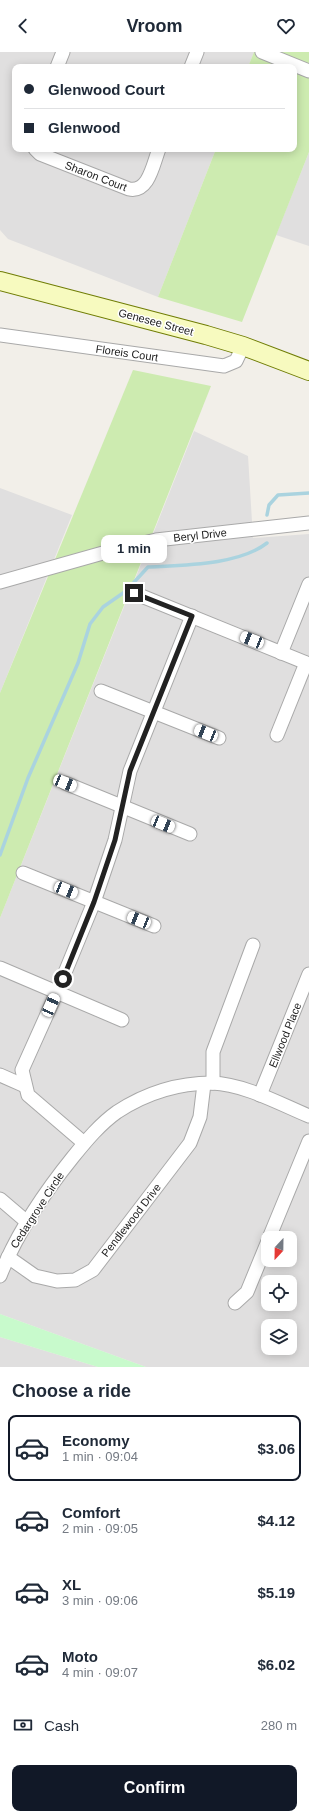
<!DOCTYPE html>
<meta charset="utf-8">
<style>
:root{--surface:#fff;--page:#f6f6f7;--text:#1f2937;--muted:#747a83;--line:#e0e1e3;--accent:#111827}
body{margin:0;font-family:Arial,sans-serif;background:var(--page);color:var(--text);height:100vh;display:flex;flex-direction:column;font-size:15px;white-space:nowrap}
*{box-sizing:border-box;margin:0}
p{font-size:13px;color:var(--muted)}
.icon{flex:none;width:22px;height:22px;fill:none;stroke:currentColor;stroke-width:2;stroke-linecap:round;stroke-linejoin:round}
.map{position:relative;height:1315px;overflow:hidden}
.panel{display:flex;flex-direction:column;background:var(--surface);flex:1}
.panel>*{flex:none}
.banner{position:absolute;left:12px;top:12px;width:285px;height:88px;border-radius:8px;box-shadow:0 2px 10px #0003;display:grid;align-content:center;height:88px;padding:0 12px;background:var(--surface)}
.needle{width:26px;rotate:202deg}
.fabs{position:absolute;left:261px;top:1179px;display:grid;gap:8px}
.fabs a{display:grid;place-items:center;width:36px;height:36px;border-radius:8px;background:var(--surface);box-shadow:0 2px 10px #0003;font-size:20px}
.end{position:absolute;width:18px;height:18px;margin:-9px;border:5px solid #222;background:#fff;box-shadow:0 0 0 2px #fff}
.from{border-radius:50%}
.bubble{position:absolute;height:28px;border-radius:8px;background:var(--surface);box-shadow:0 2px 10px #0003;font-size:13px;font-weight:700;line-height:28px;text-align:center}
.car{position:absolute;width:12px;height:24px;margin:-12px -6px;border-radius:5px;box-shadow:0 0 3px 1px #0007;background:linear-gradient(#fff 24%,#345 0 40%,#fff 0 76%,#345 0 86%,#fff 0)}
.banner b{display:flex;align-items:center;gap:14px;height:38px;font-size:15px}
.banner b+b{border-top:1px solid var(--line)}
.banner i{width:10px;height:10px;background:var(--text)}
ul{padding:0;list-style:none}
li{display:flex;align-items:center;gap:12px;height:66px;margin:0 8px 6px;padding:0 4px;border:2px solid transparent;border-radius:8px}
li div{flex:1}
li b{display:block;font-size:15px}
li em{font-style:normal;font-weight:700}
li.on{border-color:var(--accent)}
li>.icon{width:36px;height:36px;stroke-width:1.5}
h2{padding:0 12px;font-size:18px;line-height:48px}
.pay{display:flex;align-items:center;gap:10px;height:44px;padding:0 12px;font-size:15px}
.pay p{margin-inline-start:auto}
.button{display:flex;gap:8px;margin-top:auto;padding:8px 12px}
.button a{flex:1;height:46px;border-radius:8px;background:var(--accent);color:#fff;font-size:16px;font-weight:700;line-height:46px;text-align:center}
header{display:flex;justify-content:space-between;align-items:center;height:52px;padding:0 12px;background:var(--surface);font-size:18px;font-weight:700}
.map>svg:first-child{display:block}
.residential{fill:#e0dfdf;fill-rule:evenodd}
.grass{fill:#cdebb0}
.park{fill:#c8facc}
.lines{fill:none;stroke-linecap:round;stroke-linejoin:round}
.stream{stroke:#aad3df;stroke-width:3.5}
.street-casing{stroke:#a9a9a9;stroke-width:15}
.secondary-casing{stroke:#707d05;stroke-width:20}
.street{stroke:#fff;stroke-width:13}
.secondary{stroke:#f7fabf;stroke-width:18}
.route{stroke:#222;stroke-width:5}
.labels{text-anchor:middle;dominant-baseline:central;stroke-width:3;stroke-linejoin:round;paint-order:stroke}
.street-label{font-size:11px;fill:#222;stroke:#fff}
</style>
<header><svg class="icon" aria-label="back" viewBox="0 0 24 24"><path d="M15 5l-7 7 7 7"/></svg>Vroom<svg class="icon" aria-label="heart" viewBox="0 0 24 24"><path d="M12 20l-8-8c-3-5 5-10 8-4 3-6 11-1 8 4z"/></svg></header>
<div class="map">
<svg width="309" height="1315" viewBox="0 0 309 1315">
<rect width="100%" height="100%" fill="#f2efe9"/>
<g class="residential">
<path d="M0 0H254L248 15H15V97H216L158 245 8 187 0 178Z"/>
<path d="M309 100V194L276 183Z"/>
<path d="M194 379 248 404 253 486 309 482V1315H146L0 1262V866ZM268 1186H290V1208H268ZM268 1230H290V1252H268ZM268 1274H290V1296H268Z"/>
<path d="M0 436 72 463 0 641Z"/>
<path d="M0 1285 98 1315H0Z"/>
</g>
<g class="grass">
<path d="M254 0H309V100L242 270 158 245 216 97H294V15H248Z"/>
<path d="M133 318 211 334 0 866V641Z"/>
</g>
<path class="park" d="M0 1262 146 1315H98L0 1285Z"/>
<g class="lines">
<g class="stream">
<path d="M267 463 269 453 278 443 309 441"/>
<path d="M0 803 28 726 78 611 90 572 103 555 126 539 148 515C184 513 239 513 267 491"/>
</g>
<g class="street-casing">
<g id="street">
<path d="M262 0 309 19"/>
<path d="M57 15 63 0"/>
<path d="M191 15 197 0"/>
<path d="M35 97 40 102 129 137C149 141 153 112 159 97"/>
<path d="M0 283 224 314 236 309 243 294"/>
<path d="M0 530 110 499 156 488 309 471"/>
<path d="M134 541 309 612"/>
<path d="M281 601 309 532"/>
<path d="M101 639 219 686"/>
<path d="M277 683 306 611"/>
<path d="M65 731 190 782"/>
<path d="M23 821 154 874"/>
<path d="M0 916 122 968"/>
<path d="M0 1023 25 1034"/>
<path d="M213 1031V1000L253 893"/>
<path d="M260 1043 309 922"/>
<path d="M84 1091 28 1043 22 1018 57 940 94 850 115 788 130 719 192 564"/>
<path d="M0 1147 27 1170"/>
<path d="M269 1186 309 1089"/>
<path d="M8 1205 35 1224 57 1229 75 1228 93 1218 190 1091 200 1065 204 1032"/>
<path d="M0 1224C17 1180 44 1141 73 1105 86 1089 100 1072 117 1060 146 1041 177 1031 212 1031 244 1032 280 1052 309 1064"/>
<path d="M235 1251 247 1240 268 1189"/>
</g>
</g>
<g class="secondary-casing">
<path id="secondary" d="M0 229 206 283 243 294 309 319"/>
</g>
<use href="#street" class="street"/>
<use href="#secondary" class="secondary"/>
</g>
<g class="lines">
<path class="route" d="M63 927 94 850 115 788 130 719 192 564 134 541"/>
</g>
<g class="labels">
<g class="street-label">
<text transform="translate(96 124) rotate(21)">Sharon Court</text>
<text transform="translate(156 270) rotate(15)">Genesee Street</text>
<text transform="translate(127 301) rotate(8)">Floreis Court</text>
<text transform="translate(200 483) rotate(-6)">Beryl Drive</text>
<text transform="translate(285 983) rotate(-68)">Ellwood Place</text>
<text transform="translate(37 1158) rotate(-57)">Cedargrove Circle</text>
<text transform="translate(131 1168) rotate(-52)">Pendlewood Drive</text>
</g>
</g>
</svg>
<div class="fabs">
<a><svg class="needle" viewBox="-14 -14 28 28"><path d="M0-13l5 13h-10z" fill="#e53935"/><path d="M0 13l5-13h-10z" fill="#747a83"/></svg></a>
<a><svg class="icon" aria-label="locate" viewBox="0 0 24 24"><circle cx="12" cy="12" r="6"/><path d="M12 2v4M12 18v4M2 12h4M18 12h4"/></svg></a>
<a><svg class="icon" aria-label="layers" viewBox="0 0 24 24"><path d="M12 4l9 5-9 5-9-5zM3 14l9 5 9-5"/></svg></a>
</div>
<i class="end from" style="left:63px;top:927px"></i>
<i class="end" style="left:134px;top:541px"></i>
<div class="bubble" style="left:101px;top:483px;width:66px">1 min</div>
<i class="car" style="left:252px;top:588px;rotate:292deg"></i>
<i class="car" style="left:206px;top:681px;rotate:292deg"></i>
<i class="car" style="left:65px;top:731px;rotate:112deg"></i>
<i class="car" style="left:163px;top:772px;rotate:112deg"></i>
<i class="car" style="left:66px;top:838px;rotate:112deg"></i>
<i class="car" style="left:139px;top:868px;rotate:292deg"></i>
<i class="car" style="left:51px;top:953px;rotate:24deg"></i>
<div class="banner">
<b><i class="from"></i>Glenwood Court</b>
<b><i></i>Glenwood</b>
</div>
</div>
<section class="panel">
<h2>Choose a ride</h2>
<ul>
<li class="on"><svg class="icon" aria-label="car" viewBox="0 0 24 24"><path d="M5 17H2v-5l4-1 3-4h7l3 4 3 1v5h-3M9 17h6M6 11h13"/><circle cx="7" cy="17" r="2"/><circle cx="17" cy="17" r="2"/></svg><div><b>Economy</b><p>1 min · 09:04</p></div><em>$3.06</em></li>
<li><svg class="icon" aria-label="car" viewBox="0 0 24 24"><path d="M5 17H2v-5l4-1 3-4h7l3 4 3 1v5h-3M9 17h6M6 11h13"/><circle cx="7" cy="17" r="2"/><circle cx="17" cy="17" r="2"/></svg><div><b>Comfort</b><p>2 min · 09:05</p></div><em>$4.12</em></li>
<li><svg class="icon" aria-label="car" viewBox="0 0 24 24"><path d="M5 17H2v-5l4-1 3-4h7l3 4 3 1v5h-3M9 17h6M6 11h13"/><circle cx="7" cy="17" r="2"/><circle cx="17" cy="17" r="2"/></svg><div><b>XL</b><p>3 min · 09:06</p></div><em>$5.19</em></li>
<li><svg class="icon" aria-label="car" viewBox="0 0 24 24"><path d="M5 17H2v-5l4-1 3-4h7l3 4 3 1v5h-3M9 17h6M6 11h13"/><circle cx="7" cy="17" r="2"/><circle cx="17" cy="17" r="2"/></svg><div><b>Moto</b><p>4 min · 09:07</p></div><em>$6.02</em></li>
</ul>
<div class="pay"><svg class="icon" aria-label="cash" viewBox="0 0 24 24"><path d="M3 7h18v10H3z"/><circle cx="12" cy="12" r="2"/></svg>Cash<p>280 m</p></div>
<div class="button"><a>Confirm</a></div>
</section>
